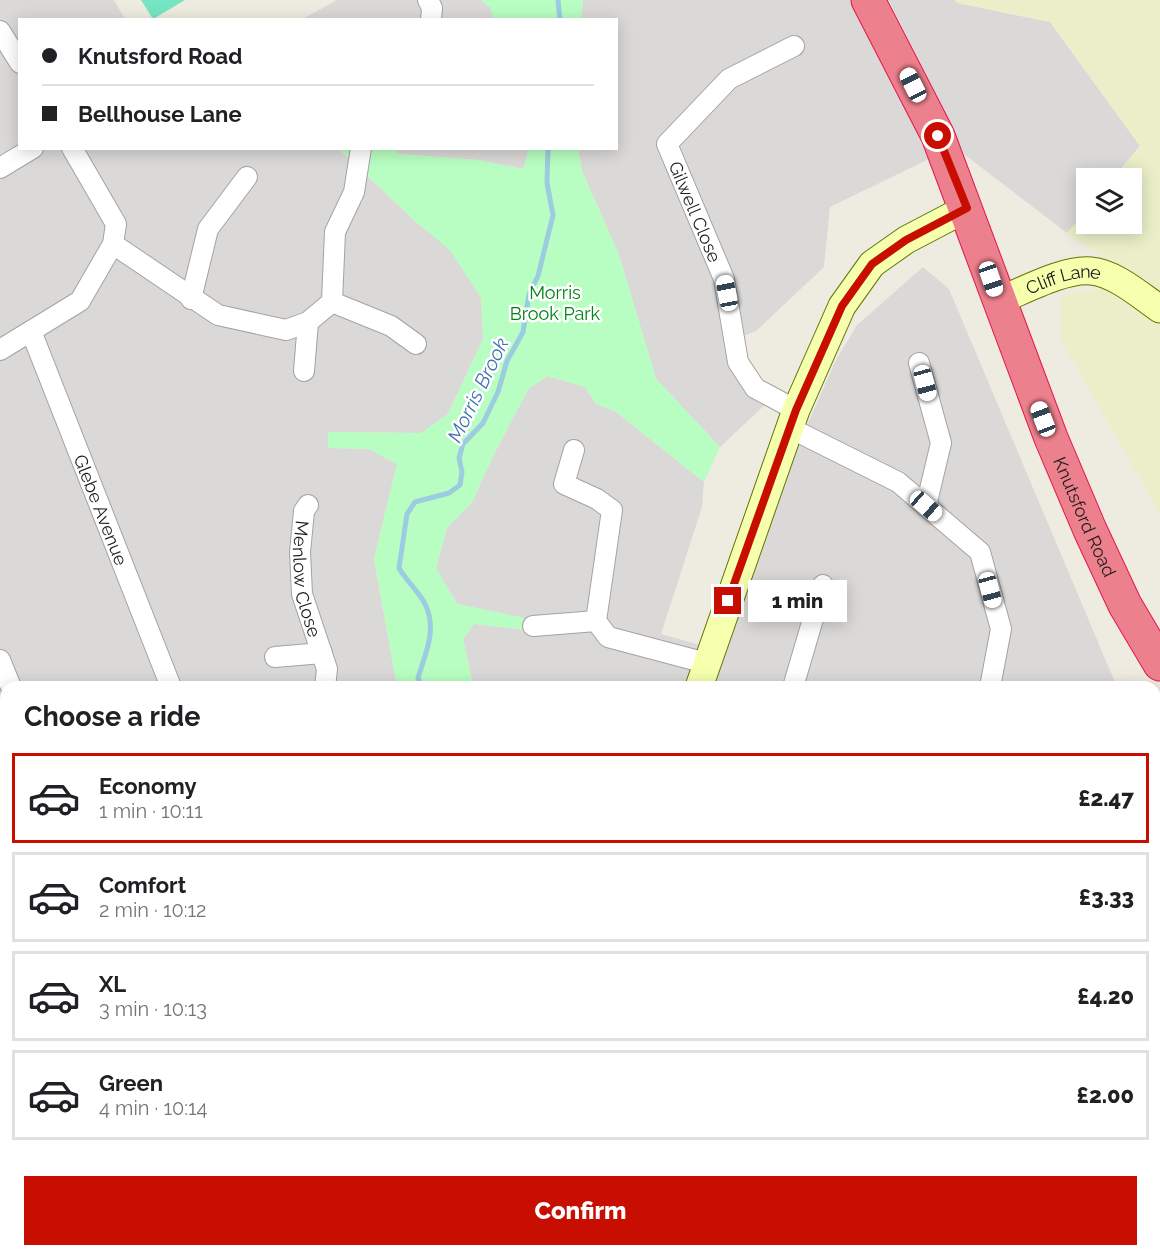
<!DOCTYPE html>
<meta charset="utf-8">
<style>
:root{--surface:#fff;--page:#f6f6f6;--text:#202124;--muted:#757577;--line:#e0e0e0;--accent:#c70e00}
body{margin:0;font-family:Raleway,sans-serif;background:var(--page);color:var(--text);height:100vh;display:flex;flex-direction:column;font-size:22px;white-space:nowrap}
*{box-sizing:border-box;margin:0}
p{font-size:20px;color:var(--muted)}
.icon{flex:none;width:33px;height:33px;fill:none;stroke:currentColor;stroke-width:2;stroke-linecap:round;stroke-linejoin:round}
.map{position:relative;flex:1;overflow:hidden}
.panel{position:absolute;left:0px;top:681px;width:1161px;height:576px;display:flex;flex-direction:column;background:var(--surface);border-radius:18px 18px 0 0;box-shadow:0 3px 15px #0003}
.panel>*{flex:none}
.top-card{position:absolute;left:18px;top:18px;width:600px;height:132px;border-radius:0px;box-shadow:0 3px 15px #0003;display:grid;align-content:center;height:132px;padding:0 24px;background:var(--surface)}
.tools{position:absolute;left:1076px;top:168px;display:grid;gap:12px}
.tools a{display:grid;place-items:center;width:66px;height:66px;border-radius:0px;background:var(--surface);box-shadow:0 3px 15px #0003;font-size:30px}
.end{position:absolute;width:27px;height:27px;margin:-14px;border:8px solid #c70e00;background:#fff;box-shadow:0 0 0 3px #fff}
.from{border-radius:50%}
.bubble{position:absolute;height:42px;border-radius:0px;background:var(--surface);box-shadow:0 3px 15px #0003;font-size:20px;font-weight:800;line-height:42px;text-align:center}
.car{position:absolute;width:18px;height:36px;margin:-18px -9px;border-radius:8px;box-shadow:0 0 4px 2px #0007;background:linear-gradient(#fff 24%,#345 0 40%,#fff 0 76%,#345 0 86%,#fff 0)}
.top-card b{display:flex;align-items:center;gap:21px;height:57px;font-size:22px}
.top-card b+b{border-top:2px solid var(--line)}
.top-card i{width:15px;height:15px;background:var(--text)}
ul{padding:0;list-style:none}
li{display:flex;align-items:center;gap:18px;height:90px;margin:0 12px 9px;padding:0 12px;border:3px solid var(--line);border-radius:0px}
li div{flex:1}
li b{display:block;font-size:22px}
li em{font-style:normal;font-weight:800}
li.active{border-color:var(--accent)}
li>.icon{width:54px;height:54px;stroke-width:1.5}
h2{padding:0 24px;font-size:27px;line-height:72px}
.action{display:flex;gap:12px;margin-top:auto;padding:12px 24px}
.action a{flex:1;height:69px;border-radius:0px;background:var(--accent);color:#fff;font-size:24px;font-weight:800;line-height:69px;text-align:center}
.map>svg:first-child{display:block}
.residential{fill:#dad9d8}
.farmland{fill:#eaefc9}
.park{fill:#b8fec2}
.pitch{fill:#76e5c2}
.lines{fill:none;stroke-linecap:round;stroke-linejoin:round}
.stream{stroke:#9ccce0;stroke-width:5}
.canal{stroke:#9ccce0;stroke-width:18}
.street-casing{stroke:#a3a3a3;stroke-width:22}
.secondary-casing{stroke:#607500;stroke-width:29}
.highway-casing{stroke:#e5154d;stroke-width:35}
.street{stroke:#fff;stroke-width:20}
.secondary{stroke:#f5ffae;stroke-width:27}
.highway{stroke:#ed808d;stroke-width:33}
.route{stroke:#c70e00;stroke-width:8}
.labels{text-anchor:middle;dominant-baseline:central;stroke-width:5;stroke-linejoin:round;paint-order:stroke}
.street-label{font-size:18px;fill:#1c1c1c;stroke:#fff}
.park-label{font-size:18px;fill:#028116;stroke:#fff}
.water-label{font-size:20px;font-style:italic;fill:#4172b2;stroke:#fff}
</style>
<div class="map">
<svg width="1160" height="1257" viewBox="0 0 1160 1257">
<rect width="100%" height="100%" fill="#eeebe0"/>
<g class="residential">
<path d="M0 0H114L125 19 20 20V148L339 149 416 222 450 249 481 298 483 339 448 414 421 433 328 432V448L369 449 397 464 374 559 397 687H6V913L5 891 0 878Z"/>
<path d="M337 0H481L490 7 494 19 301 20Z"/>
<path d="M583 0H851L871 34 931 158 830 207 824 267 756 331 728 342 767 403 720 447 656 379 619 255 582 171 578 149 616 148V20L581 19Z"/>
<path d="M889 0H955L958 3 1050 22 1140 146 1113 178H1086V211L1067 233 965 155Z"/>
<path d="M395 149H529L524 169 478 160 399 154Z"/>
<path d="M923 267 949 289 1117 687H497L472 681 463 639 474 624 526 630 524 618 457 604 436 568 447 528 472 502 494 454 529 388 548 376 585 387 596 404 615 411 704 482 702 507 661 634 718 650 785 475 835 362 857 325Z"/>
<path d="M76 1251H308L298 1257H81Z"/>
</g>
<g class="farmland">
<path d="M955 0H1160V294L1067 233 1086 211V224H1131V178H1113L1140 146 1050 22 957 3Z"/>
<path d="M1108 287 1160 325V514L1061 340V296Z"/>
<path d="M1160 928V1257H790V1251H1155V933Z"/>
</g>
<g class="park">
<path d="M481 0H583L581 19 494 20 490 7Z"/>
<path d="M339 148 395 149 399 154 478 160 523 169 529 149H578L582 171 619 255 656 379 720 447 704 482 615 411 596 404 585 387 548 376 529 388 494 454 472 502 447 528 436 568 457 604 524 618 527 630 474 624 463 639 472 681 484 684 483 687H397L374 559 397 464 369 449 328 448V432L421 433 448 414 483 339 481 298 450 250 416 222Z"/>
</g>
<path class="pitch" d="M141 0H185L153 19Z"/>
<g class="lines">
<g class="stream">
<path d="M558 0 560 20"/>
<path d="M422 687 418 678C425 654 437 631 426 606 423 597 405 579 399 568L407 514 415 502 449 493 460 485 462 472 459 458 463 444 483 423 498 392 507 361 523 332 529 294 538 276 553 215 547 183 548 148"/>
<path d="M502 1251 511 1257"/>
</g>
<g class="canal">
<path d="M1155 879 1160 874"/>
<path d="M0 1155 6 1177"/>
<path d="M39 1251 42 1257"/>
<path d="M362 1257 373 1251"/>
</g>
<g class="street-casing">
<g id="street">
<path d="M428 0 432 8 431 20"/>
<path d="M0 31 20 63"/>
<path id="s1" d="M794 46 729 79 667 144 724 279 738 362 755 388 796 410"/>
<path d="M0 168 33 148"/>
<path d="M113 244 218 315 286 330 308 322 332 302 335 232 354 192 361 148"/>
<path d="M191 299 208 229 247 177"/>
<path d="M332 302 391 326 416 344"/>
<path id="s2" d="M31 331 171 687"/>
<path d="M0 350 80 301 113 244 116 224 72 148"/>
<path d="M919 363 941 443 926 506"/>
<path d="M304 371 308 322"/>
<path d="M790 428 898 482 980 552 1001 629 990 687"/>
<path d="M574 450 564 484 597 499 612 510 596 621 608 637 706 663"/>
<path id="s3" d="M308 505 304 511 300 552 302 594 327 669 325 687"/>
<path d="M533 626 596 621"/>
<path d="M275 657 322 653"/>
<path d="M0 660 11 687"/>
<path d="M793 687 823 585"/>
</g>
</g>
<g class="secondary-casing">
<g id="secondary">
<path id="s4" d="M998 301C1023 291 1065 268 1091 271 1115 273 1141 296 1160 309"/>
<path d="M699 687 796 410 842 306 872 264 906 240 967 208"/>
<path d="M0 1078 6 1079"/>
</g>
</g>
<g class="highway-casing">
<g id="highway">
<path id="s5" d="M868 0 938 136 1051 438 1090 530 1125 605 1160 664"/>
</g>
</g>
<use href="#street" class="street"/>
<use href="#secondary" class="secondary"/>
<use href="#highway" class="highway"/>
</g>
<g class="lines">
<path class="route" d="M728 601 796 410 842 306 872 264 906 240 967 208 938 136"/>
</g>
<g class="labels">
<g class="street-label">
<text stroke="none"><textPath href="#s1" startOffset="236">Gilwell Close</textPath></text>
<text stroke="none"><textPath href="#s4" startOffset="70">Cliff Lane</textPath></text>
<text stroke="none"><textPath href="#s2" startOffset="192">Glebe Avenue</textPath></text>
<text stroke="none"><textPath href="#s5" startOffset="561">Knutsford Road</textPath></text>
<text stroke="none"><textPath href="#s3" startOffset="76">Menlow Close</textPath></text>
</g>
<g class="park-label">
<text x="555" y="292">Morris<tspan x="555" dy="21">Brook Park</tspan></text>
</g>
<g class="water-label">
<text transform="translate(478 390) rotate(-64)">Morris Brook</text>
</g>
</g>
</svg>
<div class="tools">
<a><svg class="icon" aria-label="layers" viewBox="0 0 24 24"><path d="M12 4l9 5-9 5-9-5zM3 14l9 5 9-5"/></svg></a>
</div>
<i class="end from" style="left:938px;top:136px"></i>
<i class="end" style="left:728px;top:601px"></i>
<div class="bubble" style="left:748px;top:580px;width:99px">1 min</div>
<i class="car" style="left:913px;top:85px;rotate:333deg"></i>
<i class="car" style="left:991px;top:279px;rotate:161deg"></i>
<i class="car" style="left:727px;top:293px;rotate:349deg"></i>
<i class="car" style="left:925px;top:383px;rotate:165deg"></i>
<i class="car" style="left:1043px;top:419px;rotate:339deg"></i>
<i class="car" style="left:926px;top:506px;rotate:131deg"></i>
<i class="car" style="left:990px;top:590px;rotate:165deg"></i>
<div class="top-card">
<b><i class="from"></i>Knutsford Road</b>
<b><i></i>Bellhouse Lane</b>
</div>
<section class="panel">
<h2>Choose a ride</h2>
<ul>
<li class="active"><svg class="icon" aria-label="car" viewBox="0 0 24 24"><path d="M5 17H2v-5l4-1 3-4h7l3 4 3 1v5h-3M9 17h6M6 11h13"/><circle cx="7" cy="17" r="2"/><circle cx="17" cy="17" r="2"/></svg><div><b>Economy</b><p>1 min · 10:11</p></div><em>£2.47</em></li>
<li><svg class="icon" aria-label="car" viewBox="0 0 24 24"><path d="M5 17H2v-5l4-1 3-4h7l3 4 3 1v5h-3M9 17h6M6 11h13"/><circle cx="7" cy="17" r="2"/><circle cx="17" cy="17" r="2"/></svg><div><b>Comfort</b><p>2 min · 10:12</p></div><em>£3.33</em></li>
<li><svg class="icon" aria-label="car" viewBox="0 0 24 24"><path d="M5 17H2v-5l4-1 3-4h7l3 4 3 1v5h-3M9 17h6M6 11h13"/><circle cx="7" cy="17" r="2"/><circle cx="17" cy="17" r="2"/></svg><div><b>XL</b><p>3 min · 10:13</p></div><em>£4.20</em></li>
<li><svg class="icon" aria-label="car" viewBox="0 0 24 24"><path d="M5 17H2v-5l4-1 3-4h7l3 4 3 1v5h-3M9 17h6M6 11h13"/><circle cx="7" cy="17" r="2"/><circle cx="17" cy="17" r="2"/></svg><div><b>Green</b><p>4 min · 10:14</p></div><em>£2.00</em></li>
</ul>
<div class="action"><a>Confirm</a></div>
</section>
</div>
